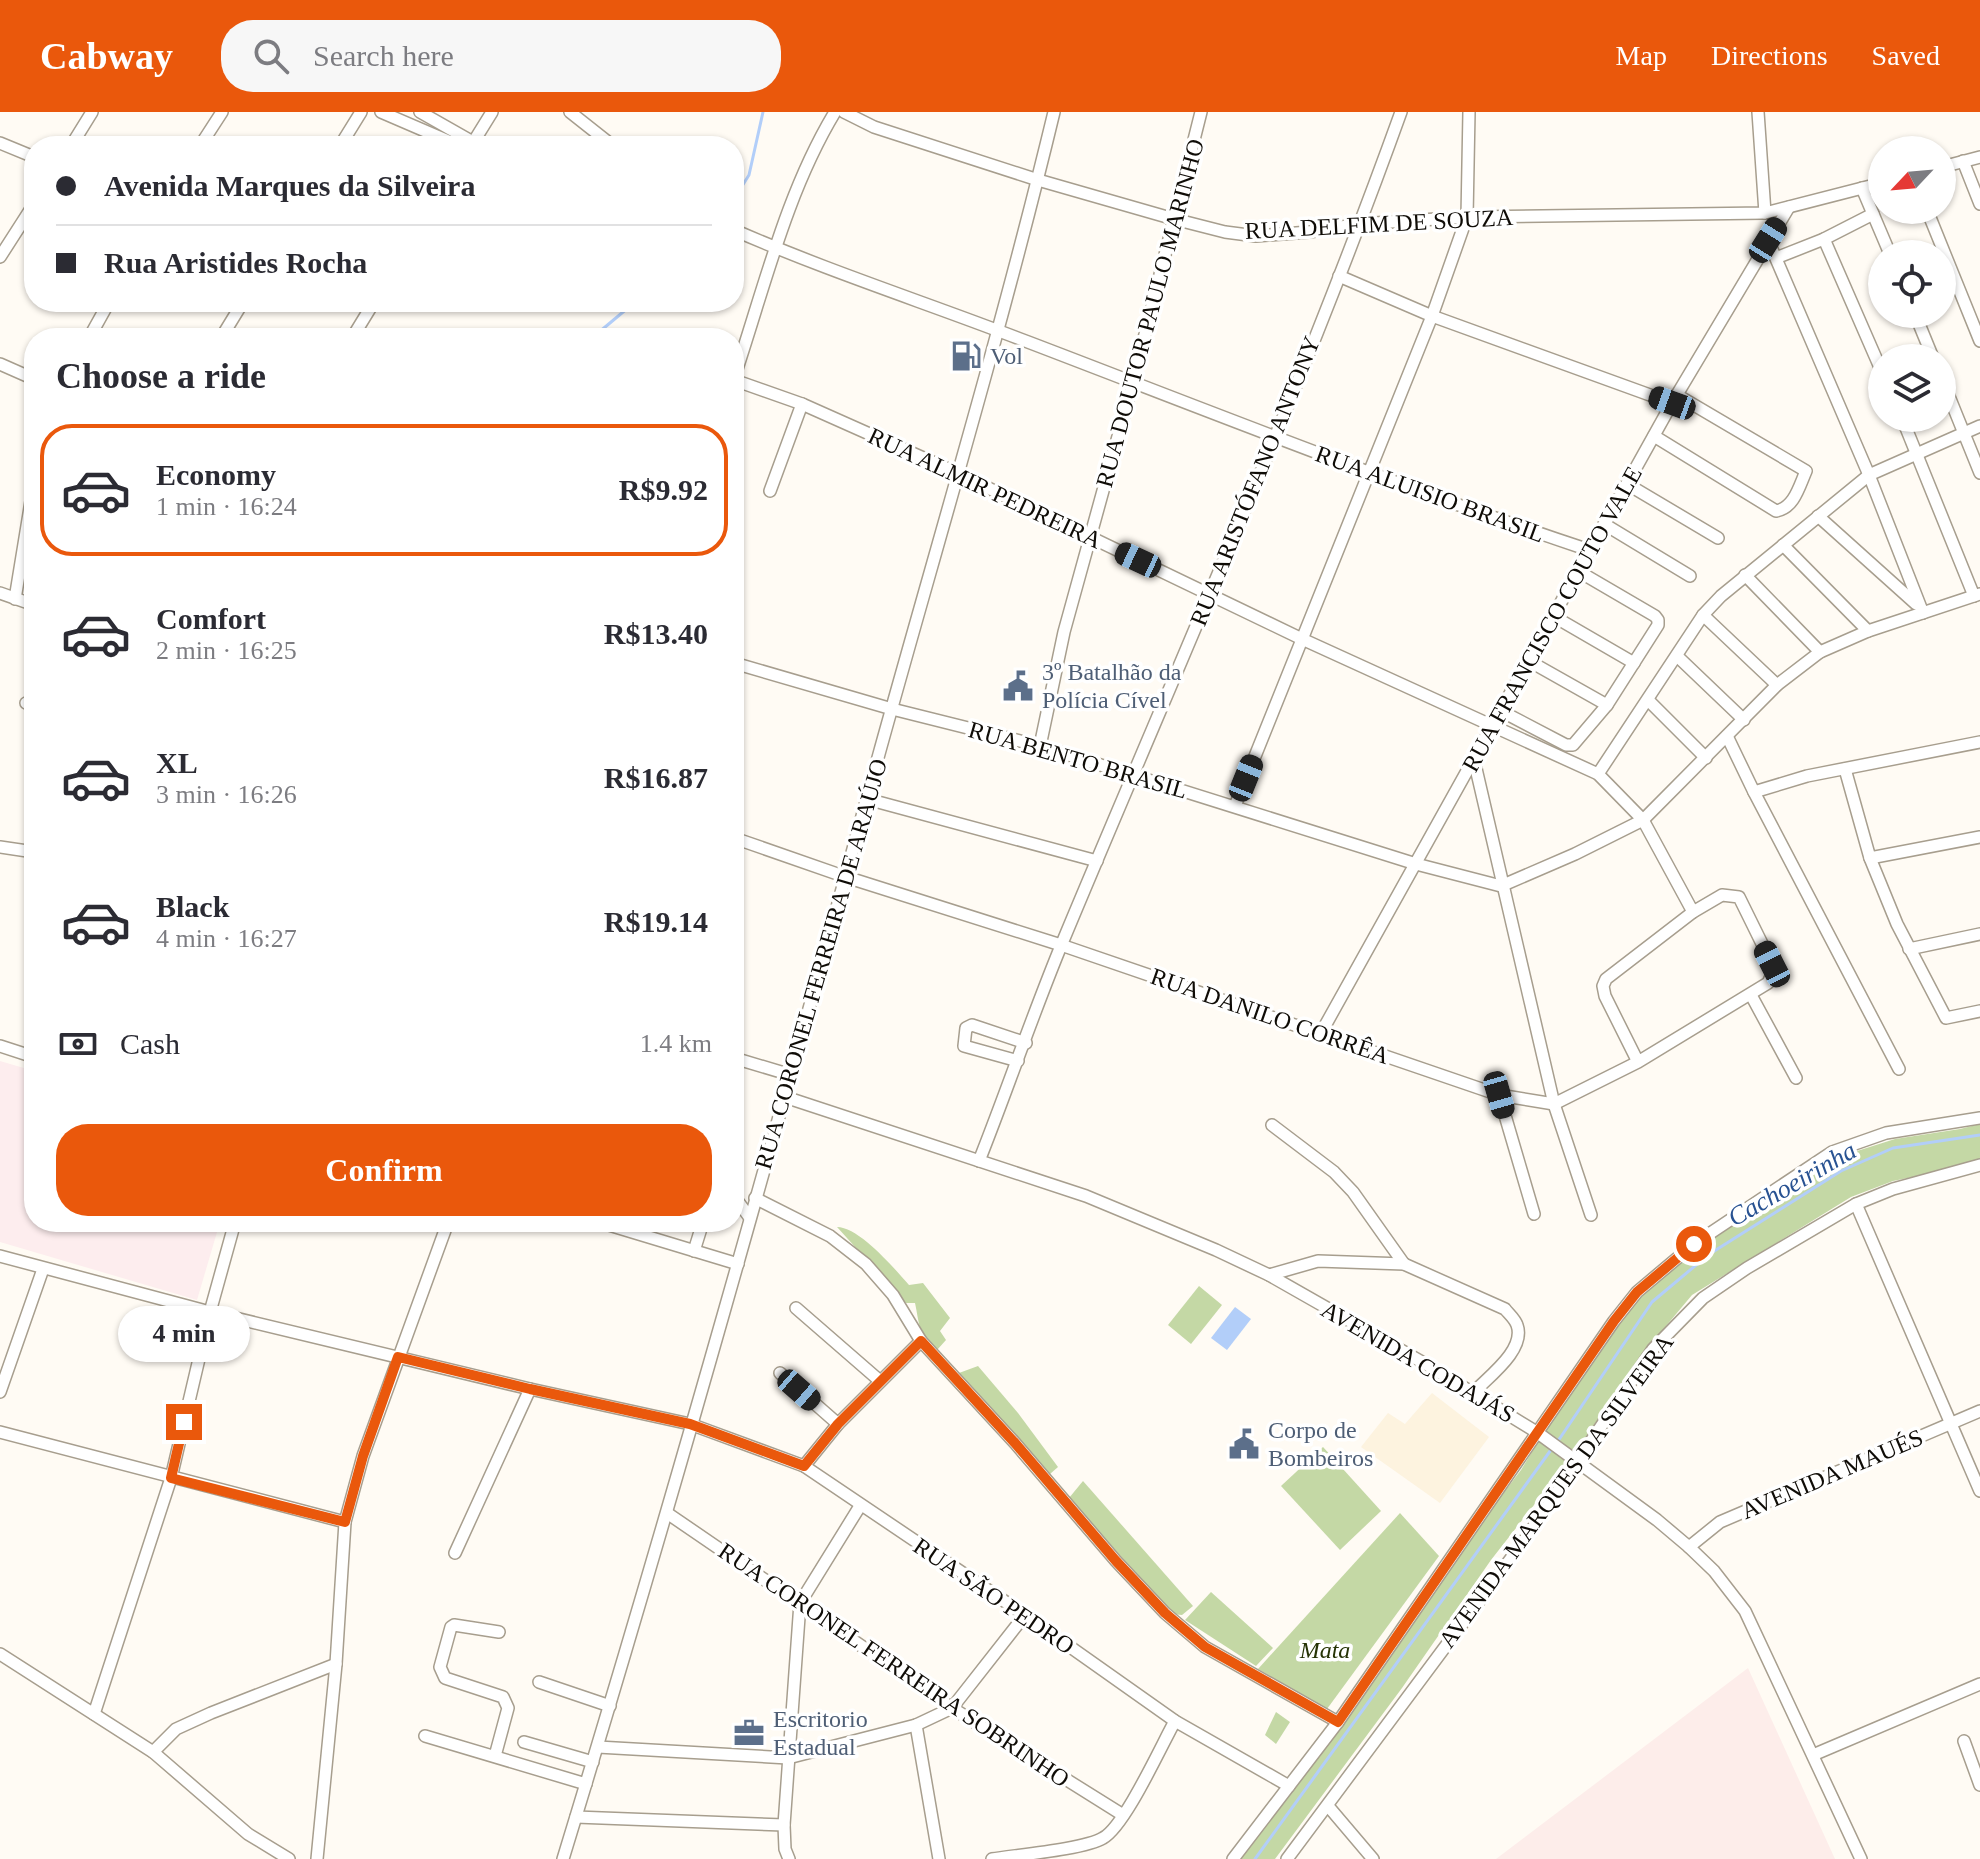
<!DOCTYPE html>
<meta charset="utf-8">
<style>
:root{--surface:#fff;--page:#f7f7f7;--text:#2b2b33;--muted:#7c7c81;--line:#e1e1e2;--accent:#ea580c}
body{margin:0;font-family:"Times New Roman",serif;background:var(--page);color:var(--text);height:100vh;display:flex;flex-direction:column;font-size:30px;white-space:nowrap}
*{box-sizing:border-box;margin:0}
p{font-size:26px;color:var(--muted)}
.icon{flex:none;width:44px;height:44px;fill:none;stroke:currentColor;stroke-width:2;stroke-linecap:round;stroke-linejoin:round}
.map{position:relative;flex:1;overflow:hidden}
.panel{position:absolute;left:24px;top:216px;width:720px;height:904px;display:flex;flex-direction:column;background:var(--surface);border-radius:32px;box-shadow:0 2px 6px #0004}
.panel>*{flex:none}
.banner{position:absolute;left:24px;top:24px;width:720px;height:176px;border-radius:32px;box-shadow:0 2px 6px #0004;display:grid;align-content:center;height:176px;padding:0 32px;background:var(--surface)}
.needle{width:52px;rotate:244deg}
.controls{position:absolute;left:1868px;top:24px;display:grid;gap:16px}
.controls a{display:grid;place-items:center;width:88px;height:88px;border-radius:50%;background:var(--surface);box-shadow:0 2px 6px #0004;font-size:40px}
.end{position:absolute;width:36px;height:36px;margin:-18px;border:10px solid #ea580c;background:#fff;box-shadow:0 0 0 4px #fff}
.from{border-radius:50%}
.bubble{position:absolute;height:56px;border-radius:28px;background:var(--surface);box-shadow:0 2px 6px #0004;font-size:26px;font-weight:800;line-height:56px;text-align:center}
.car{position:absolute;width:24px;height:48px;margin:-24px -12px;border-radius:10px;box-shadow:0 0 6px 2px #0007;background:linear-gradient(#222 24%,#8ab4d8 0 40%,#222 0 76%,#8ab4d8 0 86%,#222 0)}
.banner b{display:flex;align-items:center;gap:28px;height:76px;font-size:30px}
.banner b+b{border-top:2px solid var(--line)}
.banner i{width:20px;height:20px;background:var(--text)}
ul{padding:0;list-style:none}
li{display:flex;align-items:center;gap:24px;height:132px;margin:0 16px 12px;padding:0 16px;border:4px solid transparent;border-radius:32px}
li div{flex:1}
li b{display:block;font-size:30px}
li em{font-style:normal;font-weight:800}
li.active{border-color:var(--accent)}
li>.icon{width:72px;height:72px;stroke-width:1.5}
h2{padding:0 32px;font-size:36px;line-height:96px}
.pay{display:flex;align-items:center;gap:20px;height:88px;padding:0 32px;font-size:30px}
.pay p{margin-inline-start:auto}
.primary-button{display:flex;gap:16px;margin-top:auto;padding:16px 32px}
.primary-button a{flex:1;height:92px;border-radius:32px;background:var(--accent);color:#fff;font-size:32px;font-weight:800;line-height:92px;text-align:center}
header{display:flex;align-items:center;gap:48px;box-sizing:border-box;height:112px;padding:0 40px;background:var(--accent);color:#fff}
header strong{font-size:38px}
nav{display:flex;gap:44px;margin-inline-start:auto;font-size:28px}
.search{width:560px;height:72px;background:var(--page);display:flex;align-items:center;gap:20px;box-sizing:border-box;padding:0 28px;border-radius:32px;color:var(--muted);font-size:30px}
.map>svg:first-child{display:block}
.commercial{fill:#fdedee}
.built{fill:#fdf3df}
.medical{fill:#fdedea}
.green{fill:#c4d8a5}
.water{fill:#b2cef9}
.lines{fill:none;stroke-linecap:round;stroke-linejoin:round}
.stream{stroke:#b2cef9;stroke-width:3}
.minor-casing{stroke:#a79e8e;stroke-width:14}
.minor{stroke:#fff;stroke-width:11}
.route{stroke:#ea580c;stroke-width:10}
.labels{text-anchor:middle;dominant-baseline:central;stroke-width:7;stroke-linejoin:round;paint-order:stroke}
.street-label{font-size:24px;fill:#0f0c07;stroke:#fff}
.service-label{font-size:24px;fill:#4e5e75;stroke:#fff;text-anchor:start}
.park-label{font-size:24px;font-style:italic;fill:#263305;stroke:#fff}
.water-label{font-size:26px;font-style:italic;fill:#285292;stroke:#fff}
</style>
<header>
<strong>Cabway</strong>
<div class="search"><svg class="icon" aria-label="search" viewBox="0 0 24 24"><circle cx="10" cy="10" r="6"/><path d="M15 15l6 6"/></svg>Search here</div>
<nav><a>Map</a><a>Directions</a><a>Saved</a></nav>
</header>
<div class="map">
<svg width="1980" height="1747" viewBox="0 0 1980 1747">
<rect width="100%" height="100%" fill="#fffbf4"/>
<path class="commercial" d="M0 949 34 959V1110H220L197 1188 0 1130Z"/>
<path class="built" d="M1432 1281 1489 1325 1440 1391 1361 1335 1388 1301 1405 1312Z"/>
<path class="medical" d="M1748 1556 1835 1747H1496Z"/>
<g class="green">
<path d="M1980 1012V1049L1961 1055 1893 1069 1851 1085 1692 1183 1640 1245 1577 1338 1491 1448 1402 1576 1275 1747H1235L1416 1496 1521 1358 1547 1315 1638 1183 1705 1130 1785 1076 1835 1046 1895 1027 1960 1017Z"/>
<path d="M837 1115C859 1115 894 1156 909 1173L923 1171 950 1206 940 1219 946 1228 937 1238C919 1229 919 1209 915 1191H906Z"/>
<path d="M1199 1174 1222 1193 1191 1232 1168 1213Z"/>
<path d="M978 1254 1018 1301 1058 1355 1050 1362 959 1261Z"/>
<path d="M1323 1335 1381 1399 1340 1438 1281 1374Z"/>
<path d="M1083 1369 1193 1494 1182 1503 1172 1502 1069 1386Z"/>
<path d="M1400 1401 1439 1444 1327 1597 1258 1557Z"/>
<path d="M1211 1480 1273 1536 1256 1554 1185 1508Z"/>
<path d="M1276 1600 1290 1610 1276 1632 1265 1623Z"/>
</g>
<path class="water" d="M1235 1195 1251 1207 1227 1238 1211 1226Z"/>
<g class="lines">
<g class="stream">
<path d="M734 87 749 63 763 0"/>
<path d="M592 226 635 190"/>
<path d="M1558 1329 1652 1190 1708 1143 1841 1059 1893 1036 1980 1023"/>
<path d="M1255 1747 1553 1335"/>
</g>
<g class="minor-casing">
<g id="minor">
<path d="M381 0 460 34"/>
<path d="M420 0 480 34"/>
<path d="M570 0 613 34"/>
<path d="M844 0 874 15 1038 68 1174 107 1225 120 1256 124 1309 120 1360 112 1467 105 1765 101 1882 71"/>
<path d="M1758 0 1765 101"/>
<path d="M0 31 34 45"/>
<path d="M71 34 92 0"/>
<path d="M200 34 222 0"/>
<path d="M340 34 361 0"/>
<path d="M471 34 492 0"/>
<path d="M1963 49 1980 92"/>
<path d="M1942 55 1980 45"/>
<path d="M1862 76 1890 142"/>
<path d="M1927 98 1980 229"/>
<path d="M734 118C830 160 930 192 1028 230 1214 301 1399 375 1589 438"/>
<path d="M1824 127 1882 260"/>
<path d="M1768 128 1869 363 1923 501"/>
<path d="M0 145 34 92"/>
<path d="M1776 146 1824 127 1873 102"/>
<path d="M1339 164 1432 204 1672 291"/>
<path d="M1915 202 1933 246"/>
<path d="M89 226 109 190"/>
<path d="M221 226 243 190"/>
<path d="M352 226 374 190"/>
<path d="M0 252 34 267"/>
<path d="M734 266C764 177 786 81 835 0"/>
<path d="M1942 267 1980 361"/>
<path d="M734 268 802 292 957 361 1302 527 1598 662 1643 708 1693 800"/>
<path d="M1902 306 1974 484"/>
<path d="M1654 324 1776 399C1794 396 1799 375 1806 359L1677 283"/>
<path d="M1627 372 1718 426"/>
<path d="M770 379 802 292"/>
<path d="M1818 404 1916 492"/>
<path d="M1604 412 1690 464"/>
<path d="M1783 433 1868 519"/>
<path d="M1745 463 1820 540"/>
<path d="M0 481 34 493"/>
<path d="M15 487 34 371"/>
<path d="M1703 503 1777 573"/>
<path d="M1553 504 1634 551"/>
<path d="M1677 544 1744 608"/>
<path d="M1529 549 1607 593"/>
<path d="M734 551 892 597 1040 634 1416 752 1501 774 1575 742 1643 708 1777 573 1820 540 1868 519 1980 482"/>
<path d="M1648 588 1706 646"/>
<path d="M26 591 34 594"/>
<path d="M1501 599 1566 633H1573L1607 593 1658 513V508L1655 504 1578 459"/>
<path d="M1727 624 1754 680 1899 957"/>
<path d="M1040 634 1064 520 1133 270 1201 0"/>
<path d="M1474 648 1554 992 1591 1103"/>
<path d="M1845 657 1870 746 1897 812 1946 906 1980 899"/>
<path d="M1598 662 1703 503 1721 484 1869 363 1980 314"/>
<path d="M1754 680 1807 664 1980 630"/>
<path d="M867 687 1097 749"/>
<path d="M1235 694 1432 204 1467 105 1469 0"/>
<path d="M734 726 846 765 1061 833 1499 983 1554 992 1638 950 1768 871 1774 858 1772 852 1739 785 1722 783 1693 800 1606 867 1603 874 1605 884 1638 950"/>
<path d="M0 735 34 740"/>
<path d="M1870 746 1980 725"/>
<path d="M1909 837 1980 822"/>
<path d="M1751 883 1796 966"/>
<path d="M1321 921 1672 291 1789 95"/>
<path d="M0 934 34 945"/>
<path d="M734 946 791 963"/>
<path d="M1018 949 964 934 966 916 972 913 1026 931"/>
<path d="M1499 983 1534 1102"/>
<path d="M785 985 1086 1084 1216 1138 1269 1163 1429 1254 1538 1321 1657 1408 1689 1435 1714 1459 1745 1499 1861 1747"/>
<path d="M1272 1013 1334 1060 1353 1080 1404 1152"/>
<path d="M979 1049C1008 976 1033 901 1063 829 1178 553 1300 281 1401 0"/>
<path d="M734 1084 750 1106"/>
<path d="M755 1086 830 1124 866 1152 893 1183 921 1229 1015 1331 1116 1449 1165 1501 1205 1535 1338 1610"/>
<path d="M1856 1092 1980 1379"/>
<path d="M599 1110 738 1152"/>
<path d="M694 1139 703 1110"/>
<path d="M0 1144 210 1200 530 1277 690 1312 804 1354 1025 1503 1175 1609 1289 1674"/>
<path d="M1269 1163 1318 1149 1404 1152 1505 1197C1509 1202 1515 1207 1517 1213 1526 1238 1488 1265 1473 1281"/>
<path d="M796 1196 880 1269"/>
<path d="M780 1261 838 1312"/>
<path d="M0 1280 43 1157"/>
<path d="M0 1320 345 1410"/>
<path d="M804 1354 838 1312 921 1229"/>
<path d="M667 1401 952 1596 1123 1703"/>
<path d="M1689 1435 1720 1410 1980 1299"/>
<path d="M455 1441 530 1277"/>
<path d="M0 1542 153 1640 248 1722 289 1747"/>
<path d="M539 1570 610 1594"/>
<path d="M94 1602 171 1366 210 1200 235 1110"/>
<path d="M916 1613 939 1747"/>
<path d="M425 1624 586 1672"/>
<path d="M1964 1629 1980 1673"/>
<path d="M524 1630 593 1650"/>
<path d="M598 1635 788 1646 916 1613 952 1596 1025 1503"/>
<path d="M153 1640 176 1617 211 1601 336 1552"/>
<path d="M1813 1643 1980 1572"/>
<path d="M495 1644 508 1596 503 1585 445 1566 440 1555 451 1515 454 1513 499 1520"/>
<path d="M1328 1694 1373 1747"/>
<path d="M576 1705 784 1713"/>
<path d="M317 1747 336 1552 345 1410 363 1344 448 1110"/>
<path d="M563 1747C675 1381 778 1012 879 642 938 429 1002 216 1054 0"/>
<path d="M789 1747 785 1737 784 1713 800 1491 860 1394"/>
<path d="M992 1747C1017 1743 1085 1737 1103 1726 1125 1714 1161 1634 1175 1609"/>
<path d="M1233 1747 1338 1610 1614 1209 1637 1180 1694 1132 1832 1040 1886 1021 1980 1006"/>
<path d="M1287 1747 1524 1429 1653 1237 1703 1186 1747 1156 1856 1092 1893 1077 1980 1053"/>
</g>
</g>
<use href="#minor" class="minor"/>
</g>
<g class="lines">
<path class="route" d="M184 1310 171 1366 345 1410 363 1344 398 1245 530 1277 690 1312 804 1354 838 1312 921 1229 1015 1331 1116 1449 1165 1501 1205 1535 1338 1610 1614 1209 1637 1180 1694 1132"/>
</g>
<defs>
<g id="fuel-bare" transform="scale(2.4)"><path d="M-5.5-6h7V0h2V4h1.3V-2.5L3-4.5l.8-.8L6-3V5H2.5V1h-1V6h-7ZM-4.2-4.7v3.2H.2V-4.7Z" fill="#5c6f8a" stroke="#fff" stroke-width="2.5" paint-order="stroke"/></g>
<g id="civic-bare" transform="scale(2.4)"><path d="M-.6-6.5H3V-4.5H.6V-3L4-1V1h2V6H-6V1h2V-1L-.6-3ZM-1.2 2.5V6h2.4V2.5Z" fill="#5c6f8a" stroke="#fff" stroke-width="2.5" paint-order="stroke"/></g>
<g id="office-bare" transform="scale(2.4)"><path d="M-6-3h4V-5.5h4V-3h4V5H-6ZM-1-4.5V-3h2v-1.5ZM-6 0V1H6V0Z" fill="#5c6f8a" stroke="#fff" stroke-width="2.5" paint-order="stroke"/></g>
</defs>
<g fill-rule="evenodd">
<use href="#fuel-bare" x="966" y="244"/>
<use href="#civic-bare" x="1018" y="574"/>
<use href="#civic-bare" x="1244" y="1332"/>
<use href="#office-bare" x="749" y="1621"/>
</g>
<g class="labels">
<g class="street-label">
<text transform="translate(1379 112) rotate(-3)">RUA DELFIM DE SOUZA</text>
<text transform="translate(1150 201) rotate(-75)">RUA DOUTOR PAULO MARINHO</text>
<text transform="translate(1255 369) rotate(-68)">RUA ARISTÓFANO ANTONY</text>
<text transform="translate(985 376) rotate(25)">RUA ALMIR PEDREIRA</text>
<text transform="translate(1430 382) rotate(20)">RUA ALUISIO BRASIL</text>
<text transform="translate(1552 507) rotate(-61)">RUA FRANCISCO COUTO VALE</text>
<text transform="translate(1078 648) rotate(16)">RUA BENTO BRASIL</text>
<text transform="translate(821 852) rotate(-74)">RUA CORONEL FERREIRA DE ARAÚJO</text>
<text transform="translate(1270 904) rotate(19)">RUA DANILO CORRÊA</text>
<text transform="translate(1418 1250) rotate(30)">AVENIDA CODAJÁS</text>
<text transform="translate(1832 1362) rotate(-23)">AVENIDA MAUÉS</text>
<text transform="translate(1556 1379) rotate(-54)">AVENIDA MARQUES DA SILVEIRA</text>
<text transform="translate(994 1484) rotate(34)">RUA SÃO PEDRO</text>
<text transform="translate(894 1553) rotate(34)">RUA CORONEL FERREIRA SOBRINHO</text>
</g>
<g class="service-label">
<text x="990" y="244">Vol</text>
<text x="1042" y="560">3º Batalhão da<tspan x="1042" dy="28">Polícia Cível</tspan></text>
<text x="1268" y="1318">Corpo de<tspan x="1268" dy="28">Bombeiros</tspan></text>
<text x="773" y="1607">Escritorio<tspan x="773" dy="28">Estadual</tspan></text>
</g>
<g class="park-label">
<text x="1325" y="1538">Mata</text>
</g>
<g class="water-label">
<text transform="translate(1792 1072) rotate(-30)">Cachoeirinha</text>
</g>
</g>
</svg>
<div class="controls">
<a><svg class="needle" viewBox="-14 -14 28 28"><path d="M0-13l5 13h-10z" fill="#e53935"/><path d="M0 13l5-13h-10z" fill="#7c7c81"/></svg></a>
<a><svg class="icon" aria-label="locate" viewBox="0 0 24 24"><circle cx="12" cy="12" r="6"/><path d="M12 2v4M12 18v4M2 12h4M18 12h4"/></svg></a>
<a><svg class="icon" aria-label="layers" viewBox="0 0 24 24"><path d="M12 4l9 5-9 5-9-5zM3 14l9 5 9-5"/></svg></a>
</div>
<i class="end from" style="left:1694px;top:1132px"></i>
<i class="end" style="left:184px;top:1310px"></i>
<div class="bubble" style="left:118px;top:1194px;width:132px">4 min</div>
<i class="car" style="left:1768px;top:128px;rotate:32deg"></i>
<i class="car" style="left:1672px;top:291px;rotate:290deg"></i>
<i class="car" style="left:1138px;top:448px;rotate:295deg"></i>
<i class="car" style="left:1246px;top:666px;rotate:22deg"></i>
<i class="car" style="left:1772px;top:852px;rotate:333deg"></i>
<i class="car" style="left:1499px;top:983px;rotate:164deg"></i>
<i class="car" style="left:799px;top:1278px;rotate:131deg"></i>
<div class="banner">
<b><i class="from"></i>Avenida Marques da Silveira</b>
<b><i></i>Rua Aristides Rocha</b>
</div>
<section class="panel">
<h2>Choose a ride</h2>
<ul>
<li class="active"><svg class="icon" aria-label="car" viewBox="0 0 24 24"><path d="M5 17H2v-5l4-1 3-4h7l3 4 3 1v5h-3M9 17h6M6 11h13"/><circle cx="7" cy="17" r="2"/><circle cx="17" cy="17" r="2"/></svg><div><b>Economy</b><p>1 min · 16:24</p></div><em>R$9.92</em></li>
<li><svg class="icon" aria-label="car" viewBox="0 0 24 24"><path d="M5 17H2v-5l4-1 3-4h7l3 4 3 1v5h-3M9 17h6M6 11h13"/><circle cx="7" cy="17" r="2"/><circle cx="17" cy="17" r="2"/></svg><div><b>Comfort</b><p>2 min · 16:25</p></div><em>R$13.40</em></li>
<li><svg class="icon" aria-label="car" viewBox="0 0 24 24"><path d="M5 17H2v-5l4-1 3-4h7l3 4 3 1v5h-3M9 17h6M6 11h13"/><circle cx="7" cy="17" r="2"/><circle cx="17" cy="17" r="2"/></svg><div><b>XL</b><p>3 min · 16:26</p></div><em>R$16.87</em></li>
<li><svg class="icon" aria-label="car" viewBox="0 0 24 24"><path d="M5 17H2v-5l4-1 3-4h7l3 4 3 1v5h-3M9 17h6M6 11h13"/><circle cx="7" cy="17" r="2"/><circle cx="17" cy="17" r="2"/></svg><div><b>Black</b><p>4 min · 16:27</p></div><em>R$19.14</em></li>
</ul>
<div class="pay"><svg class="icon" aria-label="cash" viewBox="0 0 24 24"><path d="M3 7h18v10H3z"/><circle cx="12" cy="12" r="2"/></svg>Cash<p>1.4 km</p></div>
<div class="primary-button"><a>Confirm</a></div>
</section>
</div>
